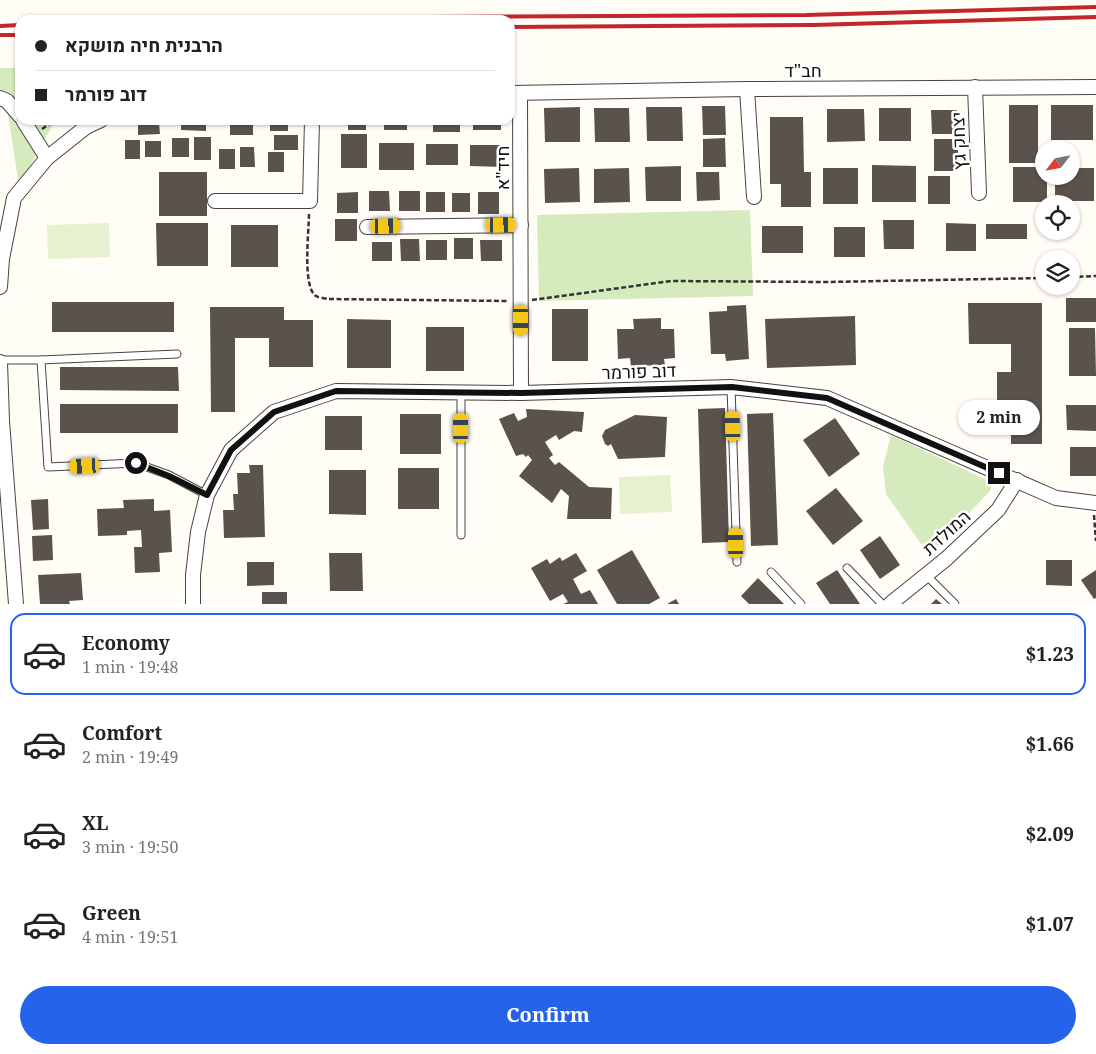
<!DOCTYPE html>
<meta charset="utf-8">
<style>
:root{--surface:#fff;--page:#f6f6f6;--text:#222;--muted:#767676;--line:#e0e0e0;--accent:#2563eb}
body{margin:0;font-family:"Noto Serif",Heebo,serif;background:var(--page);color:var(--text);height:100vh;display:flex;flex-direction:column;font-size:19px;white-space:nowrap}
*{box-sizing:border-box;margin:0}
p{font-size:16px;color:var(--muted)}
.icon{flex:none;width:28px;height:28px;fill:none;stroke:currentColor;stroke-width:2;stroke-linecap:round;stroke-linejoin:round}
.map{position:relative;height:604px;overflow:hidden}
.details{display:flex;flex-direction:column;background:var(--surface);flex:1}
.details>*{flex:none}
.hud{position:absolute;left:15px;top:15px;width:500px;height:110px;border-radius:15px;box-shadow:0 1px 4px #0004;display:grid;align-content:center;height:110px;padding:0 20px;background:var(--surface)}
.needle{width:32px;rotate:238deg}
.controls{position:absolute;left:1035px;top:140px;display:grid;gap:10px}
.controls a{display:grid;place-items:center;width:45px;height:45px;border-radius:50%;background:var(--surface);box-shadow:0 1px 4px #0004;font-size:25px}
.end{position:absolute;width:22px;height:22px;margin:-11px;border:6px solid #111;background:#fff;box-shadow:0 0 0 2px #fff}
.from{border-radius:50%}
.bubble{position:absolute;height:35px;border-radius:18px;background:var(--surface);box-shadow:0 1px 4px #0004;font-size:16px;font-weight:700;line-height:35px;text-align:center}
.car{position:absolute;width:15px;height:30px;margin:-15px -8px;border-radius:6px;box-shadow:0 0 4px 1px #0007;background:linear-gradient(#f5c518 24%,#345 0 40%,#f5c518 0 76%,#345 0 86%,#f5c518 0)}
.hud b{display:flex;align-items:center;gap:18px;height:48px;font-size:19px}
.hud b+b{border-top:1px solid var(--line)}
.hud i{width:12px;height:12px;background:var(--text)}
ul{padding:9px 0 0;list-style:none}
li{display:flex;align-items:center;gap:15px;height:82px;margin:0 10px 8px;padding:0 10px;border:2px solid transparent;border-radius:15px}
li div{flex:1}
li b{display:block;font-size:19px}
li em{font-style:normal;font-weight:700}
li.on{border-color:var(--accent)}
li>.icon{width:45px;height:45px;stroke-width:1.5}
.button{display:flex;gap:10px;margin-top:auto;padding:10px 20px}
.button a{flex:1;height:58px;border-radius:30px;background:var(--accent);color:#fff;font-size:20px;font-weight:700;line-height:58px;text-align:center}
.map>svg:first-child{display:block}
.green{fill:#d5ebbd}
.pitch{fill:#e6f2cf}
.building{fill:#5a524d}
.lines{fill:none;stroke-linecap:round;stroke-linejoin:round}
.service-casing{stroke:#444;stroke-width:9}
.minor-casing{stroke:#444;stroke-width:16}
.path{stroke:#333;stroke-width:2.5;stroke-dasharray:5 2.5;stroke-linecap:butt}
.service{stroke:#fff;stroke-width:7}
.minor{stroke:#fff;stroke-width:14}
.rail{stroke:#c4262e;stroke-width:4}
.route{stroke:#111;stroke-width:6}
.labels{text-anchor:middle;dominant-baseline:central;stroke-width:5;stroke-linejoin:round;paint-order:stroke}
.street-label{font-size:18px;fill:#111;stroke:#fff}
</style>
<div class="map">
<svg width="1096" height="604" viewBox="0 0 1096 604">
<rect width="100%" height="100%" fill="#fffdf5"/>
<g class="green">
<path d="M0 68H20V120H63L54 123 19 186 5 94H0Z"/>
<path d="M750 210 753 296 539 301 537 215Z"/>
<path d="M891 435 991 482V490L929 555 886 494 883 466Z"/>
</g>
<g class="pitch">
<path d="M109 223 110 257 48 259 47 225Z"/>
<path d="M670 475 672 512 620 514 619 477Z"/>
</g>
<g class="building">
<rect x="1009" y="105" width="29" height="58"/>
<rect x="1051" y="105" width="42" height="35"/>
<path d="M702 106H725L726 135H703Z"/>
<path d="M580 107V142H545L544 108Z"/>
<path d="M646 107H682L683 141H647Z"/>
<path d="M594 108H629L630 142H595Z"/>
<rect x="879" y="108" width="32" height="33"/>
<path d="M827 109H864L865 141 827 142Z"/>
<path d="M931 110H957V134H932Z"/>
<path d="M770 117H803L804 172H811V207H781V184H770Z"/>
<path d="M181 120H206V131L181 130Z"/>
<rect x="230" y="120" width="23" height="15"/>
<rect x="270" y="120" width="18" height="11"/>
<rect x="348" y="120" width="18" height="10"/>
<rect x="384" y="120" width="23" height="10"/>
<rect x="433" y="120" width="27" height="12"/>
<rect x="473" y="120" width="28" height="10"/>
<path d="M138 122 159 123 160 134 138 135Z"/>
<rect x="341" y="134" width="26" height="34"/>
<rect x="274" y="135" width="24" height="15"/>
<rect x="194" y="137" width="17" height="23"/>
<rect x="172" y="138" width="17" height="19"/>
<path d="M725 138 726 167H703V139Z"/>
<rect x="934" y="139" width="24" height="32"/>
<rect x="125" y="140" width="15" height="19"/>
<rect x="145" y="141" width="16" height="16"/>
<rect x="379" y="143" width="35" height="27"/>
<rect x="426" y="144" width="32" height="21"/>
<path d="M470 145H503V167L470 166Z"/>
<path d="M240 147H254L255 167H240Z"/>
<rect x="219" y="149" width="16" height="20"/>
<rect x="268" y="152" width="16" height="20"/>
<path d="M872 165 916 166V202H872Z"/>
<path d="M681 166V201H646L645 167Z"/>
<path d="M1013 167H1044V176H1047V202H1013Z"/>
<path d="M579 168 580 202 545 203 544 169Z"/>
<path d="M629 168 630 202 594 203V169Z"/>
<rect x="823" y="168" width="35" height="36"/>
<path d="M1071 168H1094V201H1055V176H1071Z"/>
<rect x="159" y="172" width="48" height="44"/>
<path d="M696 172H719L720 200 697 201Z"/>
<rect x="928" y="176" width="22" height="28"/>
<path d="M369 191H389L390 211H369Z"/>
<rect x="399" y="191" width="21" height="20"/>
<path d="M358 192V213H337V193Z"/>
<rect x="426" y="192" width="19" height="20"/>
<rect x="478" y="192" width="21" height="22"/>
<rect x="452" y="193" width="18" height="19"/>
<rect x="335" y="219" width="22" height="22"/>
<path d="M883 220H914V249H884Z"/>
<path d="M156 223H208V266H157Z"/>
<path d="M946 223 976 224V251H946Z"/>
<rect x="986" y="224" width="41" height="15"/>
<rect x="231" y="225" width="47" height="42"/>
<rect x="762" y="226" width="41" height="27"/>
<rect x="834" y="227" width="31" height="30"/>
<rect x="454" y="238" width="19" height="21"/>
<path d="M400 239H419L420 261H401Z"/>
<rect x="426" y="240" width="21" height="20"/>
<path d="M480 240H502V261H481Z"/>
<rect x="372" y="242" width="20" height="19"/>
<rect x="1066" y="298" width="30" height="24"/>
<rect x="52" y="302" width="122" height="30"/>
<path d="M968 303H1042V444H1011V415H997V372H1011V344H969Z"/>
<path d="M746 305 749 359 726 361 725 354H711L709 312 727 311V306Z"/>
<path d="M210 307H284V320H313V367H269V338H235V412H211Z"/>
<rect x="552" y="309" width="36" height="52"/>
<path d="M855 316 856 365 767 368 765 319Z"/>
<path d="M661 318V329H674L675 358 664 359 665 365 631 366 630 358 618 359 617 329H634L633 319Z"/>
<path d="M347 319 391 320V368H347Z"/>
<rect x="426" y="327" width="38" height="44"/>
<path d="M1069 328H1095L1096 376H1069Z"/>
<path d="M60 367H178L179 391 60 390Z"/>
<rect x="60" y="404" width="118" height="29"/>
<path d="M1066 405H1096V431L1067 430Z"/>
<path d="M725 408 729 542 702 543 698 409Z"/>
<path d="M526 409 584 412 582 432 574 431 559 440 556 435 545 442 553 455 549 458 555 465 559 462 589 487 612 488 611 519H567L569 496 561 489 552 503 519 476 532 460 528 455 526 457 523 454 516 456 499 419 514 413 518 421 527 417Z"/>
<path d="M773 413 778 545 751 546 747 414Z"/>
<rect x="400" y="414" width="41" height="40"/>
<path d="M635 415 667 417 665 457 618 459 611 444 608 446 605 444 602 436 605 430Z"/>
<rect x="325" y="416" width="37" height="34"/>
<path d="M835 418 860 454 829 477 803 440Z"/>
<rect x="1070" y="447" width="26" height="29"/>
<path d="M249 465H263L265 537 224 538 223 510H234L233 494H238L237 473H250Z"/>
<rect x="398" y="468" width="41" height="41"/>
<path d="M329 470H366V515L329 514Z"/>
<path d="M836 488 863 521 833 545 806 511Z"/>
<path d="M48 499 49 529 33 530 31 500Z"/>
<path d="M154 499V511L170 510 172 552 159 553 160 572 135 573 134 547H142L141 530 127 531V535L98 536 97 509 124 508 123 500Z"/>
<path d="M52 535 53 560 33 561 32 536Z"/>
<path d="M880 536 900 565 880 579 860 550Z"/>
<path d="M632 550 660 598 649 604H617L597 570Z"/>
<path d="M329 553H362L363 591H330Z"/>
<path d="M576 553 587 571 573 579 581 594 590 590 598 604H563L568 602 563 594 550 601 531 568 547 559 550 564 560 557 562 561Z"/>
<path d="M1046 560H1072V586L1046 585Z"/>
<path d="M247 562H274V585L247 586Z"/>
<path d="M837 570 860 604H830L816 583Z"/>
<path d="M1096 570V598L1094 599 1081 580Z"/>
<path d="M81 573 83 600 69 601 70 604H40L38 575Z"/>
<path d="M758 578 784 604H749L741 596Z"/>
<rect x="262" y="592" width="25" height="12"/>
<path d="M676 599 679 604H667Z"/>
<path d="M936 599 942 604H931Z"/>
</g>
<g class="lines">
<g class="service-casing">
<g id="service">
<path d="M177 354 41 360 48 467 136 463 169 475 207 495"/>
<path d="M0 360H41"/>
<path d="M731 387 737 562"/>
<path d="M461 392V535"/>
<path d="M847 568 882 604"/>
<path d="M771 572 801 604"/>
<path d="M926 575 955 604"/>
</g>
</g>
<g class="minor-casing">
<g id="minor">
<path d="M975 87 979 193"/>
<path d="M747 89 754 197"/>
<path d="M510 93 747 89 1096 87"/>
<path d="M520 93 521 393"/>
<path d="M0 98 7 101 20 116"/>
<path d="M23 120 47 158"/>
<path d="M215 201H310L312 120"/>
<path d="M367 227 521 225"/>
<path d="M0 287 2 259 14 198 47 158 86 127 101 120"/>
<path d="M0 362 2 421 16 604"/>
<path d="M193 604V575L198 532 207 495 231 450 274 412 336 391 521 393 731 387 827 398 1056 498 1096 503"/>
<path d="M890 604 946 559 998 510 1017 480"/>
</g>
</g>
<g class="path">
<path d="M42 129 55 120"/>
<path d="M309 214C309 231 302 287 316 296 319 298 325 298 328 299L509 301"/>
<path d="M1071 277 1096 276"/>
<path d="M532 300 671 281 827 282 1044 278"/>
<path d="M1094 515 1096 541"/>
</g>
<use href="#service" class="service"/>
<use href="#minor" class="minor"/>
<g class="rail">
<path d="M317 20 425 17 806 15 1096 7"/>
<path d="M0 26 20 25"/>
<path d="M510 27 813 25 1096 17"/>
<path d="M0 35H20"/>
</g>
</g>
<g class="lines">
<path class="route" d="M136 463 169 476 207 495 231 450 274 412 336 391 521 393 732 387 827 398 999 473"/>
</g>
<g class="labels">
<g class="street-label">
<text x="803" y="70">חב"ד</text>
<text transform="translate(958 141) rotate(-92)">יצחק גץ</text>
<text transform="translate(502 168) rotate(-90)">חיד"א</text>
<text transform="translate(639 371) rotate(-2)">דוב פורמר</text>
<text transform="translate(946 532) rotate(-42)">המולדת</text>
</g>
</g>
</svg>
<div class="controls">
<a><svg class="needle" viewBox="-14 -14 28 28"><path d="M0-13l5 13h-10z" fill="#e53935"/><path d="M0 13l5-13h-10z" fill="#767676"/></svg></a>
<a><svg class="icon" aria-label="locate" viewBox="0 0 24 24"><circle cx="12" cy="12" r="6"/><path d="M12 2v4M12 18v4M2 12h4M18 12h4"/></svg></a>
<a><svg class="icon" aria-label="layers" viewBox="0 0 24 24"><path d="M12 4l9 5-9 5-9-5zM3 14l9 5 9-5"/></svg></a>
</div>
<i class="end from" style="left:136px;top:463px"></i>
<i class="end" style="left:999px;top:473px"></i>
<div class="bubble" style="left:958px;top:400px;width:82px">2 min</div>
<i class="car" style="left:501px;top:225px;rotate:89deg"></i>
<i class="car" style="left:386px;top:226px;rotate:89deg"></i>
<i class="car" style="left:521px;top:320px;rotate:180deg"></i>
<i class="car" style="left:733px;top:426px;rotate:358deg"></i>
<i class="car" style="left:461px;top:428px;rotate:0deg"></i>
<i class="car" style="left:85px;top:466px;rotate:267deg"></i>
<i class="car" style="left:736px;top:543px;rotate:359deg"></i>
<div class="hud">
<b><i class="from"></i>הרבנית חיה מושקא</b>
<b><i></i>דוב פורמר</b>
</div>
</div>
<section class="details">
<ul>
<li class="on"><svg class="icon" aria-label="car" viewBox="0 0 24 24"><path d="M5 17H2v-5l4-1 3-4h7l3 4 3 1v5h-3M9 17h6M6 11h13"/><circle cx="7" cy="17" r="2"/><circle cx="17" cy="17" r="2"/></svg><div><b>Economy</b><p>1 min · 19:48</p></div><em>$1.23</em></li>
<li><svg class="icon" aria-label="car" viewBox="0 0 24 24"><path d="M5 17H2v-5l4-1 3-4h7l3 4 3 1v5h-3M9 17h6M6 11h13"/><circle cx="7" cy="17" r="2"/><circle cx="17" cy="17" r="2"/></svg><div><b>Comfort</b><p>2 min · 19:49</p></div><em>$1.66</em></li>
<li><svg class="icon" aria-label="car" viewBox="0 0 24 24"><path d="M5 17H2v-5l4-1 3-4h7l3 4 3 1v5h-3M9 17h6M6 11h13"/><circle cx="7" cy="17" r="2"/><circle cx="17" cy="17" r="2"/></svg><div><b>XL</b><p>3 min · 19:50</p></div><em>$2.09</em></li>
<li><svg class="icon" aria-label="car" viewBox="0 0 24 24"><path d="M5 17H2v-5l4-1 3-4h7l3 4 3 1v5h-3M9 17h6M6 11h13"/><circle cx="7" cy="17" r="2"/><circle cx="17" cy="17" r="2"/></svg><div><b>Green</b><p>4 min · 19:51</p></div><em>$1.07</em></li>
</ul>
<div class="button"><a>Confirm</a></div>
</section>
